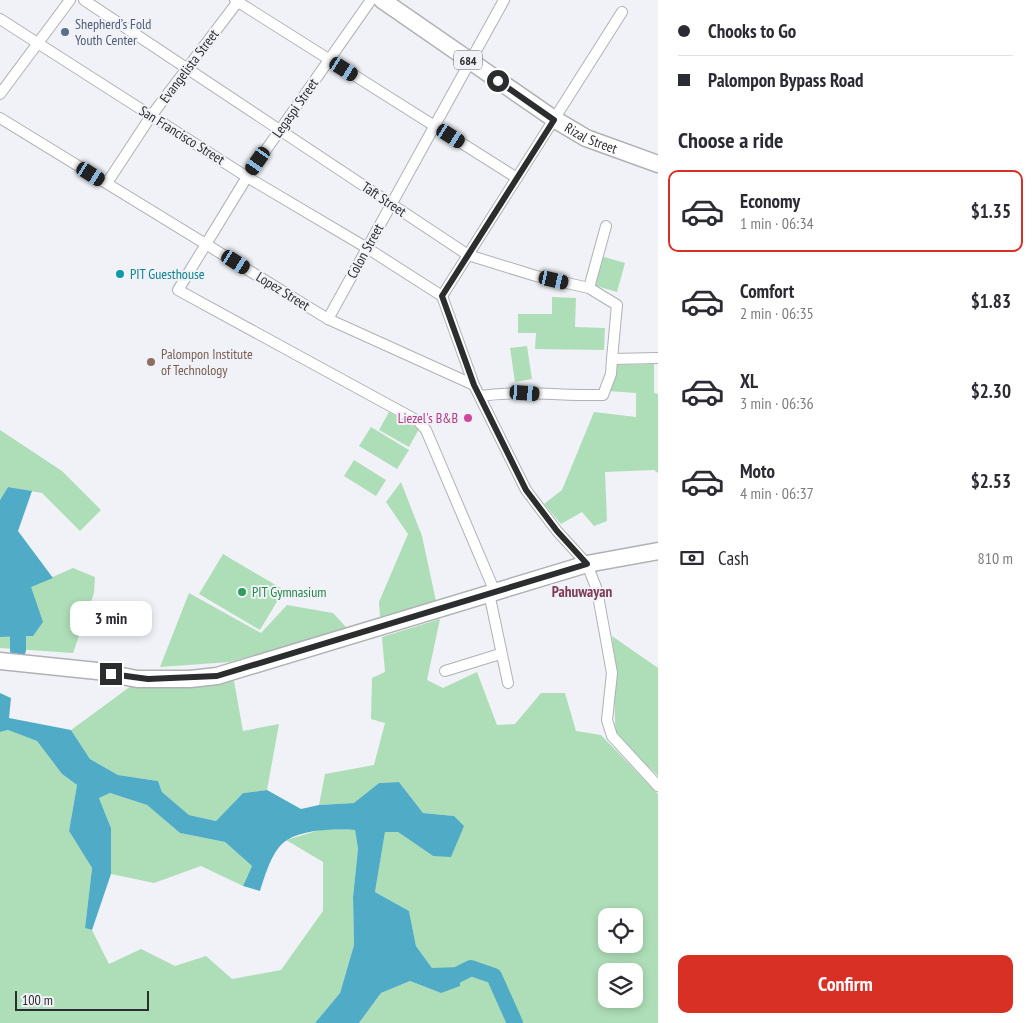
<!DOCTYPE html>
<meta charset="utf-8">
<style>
:root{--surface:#fff;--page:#f7f7f7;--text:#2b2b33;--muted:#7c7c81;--line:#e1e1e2;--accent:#d93025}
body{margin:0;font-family:"PT Sans Narrow",sans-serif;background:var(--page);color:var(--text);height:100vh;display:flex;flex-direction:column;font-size:19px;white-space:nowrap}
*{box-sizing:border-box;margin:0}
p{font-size:16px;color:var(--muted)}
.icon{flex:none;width:28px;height:28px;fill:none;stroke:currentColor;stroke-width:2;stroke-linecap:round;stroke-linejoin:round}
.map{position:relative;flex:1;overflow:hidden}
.side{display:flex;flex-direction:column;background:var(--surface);width:375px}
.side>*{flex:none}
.guide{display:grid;align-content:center;height:110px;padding:0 20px;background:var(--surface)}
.buttons{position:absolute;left:598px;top:908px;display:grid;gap:10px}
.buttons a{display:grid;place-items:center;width:45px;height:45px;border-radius:10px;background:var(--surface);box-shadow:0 2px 8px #0003;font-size:25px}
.scale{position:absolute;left:15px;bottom:12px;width:134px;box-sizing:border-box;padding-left:5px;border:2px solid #2c2d2e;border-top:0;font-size:14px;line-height:18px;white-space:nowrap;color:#2c2d2e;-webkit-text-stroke:4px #f0f2f7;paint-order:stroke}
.end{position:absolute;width:22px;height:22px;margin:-11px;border:6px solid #2c2d2e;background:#fff;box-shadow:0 0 0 2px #fff}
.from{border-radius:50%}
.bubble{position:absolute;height:35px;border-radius:10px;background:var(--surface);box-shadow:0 2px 8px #0003;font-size:16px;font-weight:700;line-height:35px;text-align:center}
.car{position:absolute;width:15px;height:30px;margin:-15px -8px;border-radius:6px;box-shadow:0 0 4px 1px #0007;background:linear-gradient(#222 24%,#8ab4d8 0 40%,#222 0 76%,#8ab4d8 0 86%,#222 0)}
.guide b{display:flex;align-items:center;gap:18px;height:48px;font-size:19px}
.guide b+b{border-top:1px solid var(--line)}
.guide i{width:12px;height:12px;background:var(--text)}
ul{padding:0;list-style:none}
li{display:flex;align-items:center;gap:15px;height:82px;margin:0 10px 8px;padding:0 10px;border:2px solid transparent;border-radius:10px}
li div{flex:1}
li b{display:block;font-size:19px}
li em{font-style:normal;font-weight:700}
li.selected{border-color:var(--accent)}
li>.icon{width:45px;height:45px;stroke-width:1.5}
h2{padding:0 20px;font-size:22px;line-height:60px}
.pay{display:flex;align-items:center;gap:12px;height:55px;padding:0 20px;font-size:19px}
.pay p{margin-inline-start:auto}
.button{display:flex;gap:10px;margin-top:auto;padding:10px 20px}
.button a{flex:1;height:58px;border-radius:10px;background:var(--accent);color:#fff;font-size:20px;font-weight:700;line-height:58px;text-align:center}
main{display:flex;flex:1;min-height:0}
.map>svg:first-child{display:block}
.green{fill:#aedeb7;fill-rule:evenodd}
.water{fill:#50acc6}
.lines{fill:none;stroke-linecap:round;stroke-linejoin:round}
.river{stroke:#50acc6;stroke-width:16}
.street-casing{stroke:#afb1b5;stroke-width:12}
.primary-casing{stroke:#afb1b5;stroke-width:19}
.street{stroke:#fff;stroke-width:10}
.primary{stroke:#fff;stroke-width:16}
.route{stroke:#2c2d2e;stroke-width:6}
.service-dot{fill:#5c6f8a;stroke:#f0f2f7;stroke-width:2}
.culture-dot{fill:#0f9aa8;stroke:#f0f2f7;stroke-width:2}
.education-dot{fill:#8d6e63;stroke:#f0f2f7;stroke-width:2}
.hotel-dot{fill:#d1479c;stroke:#f0f2f7;stroke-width:2}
.leisure-dot{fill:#2e9e5b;stroke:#f0f2f7;stroke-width:2}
.labels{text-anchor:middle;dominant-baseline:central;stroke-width:4;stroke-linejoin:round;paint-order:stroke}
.shield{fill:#f0f2f7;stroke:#67686a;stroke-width:1}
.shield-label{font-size:12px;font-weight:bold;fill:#2c2d2e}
.service-label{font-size:14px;fill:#4e5e75;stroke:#f0f2f7;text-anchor:start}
.street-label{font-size:14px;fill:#2c2d2e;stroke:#f0f2f7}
.culture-label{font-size:14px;fill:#0d838f;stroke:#f0f2f7;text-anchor:start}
.education-label{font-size:14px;fill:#785e54;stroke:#f0f2f7;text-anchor:start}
.hotel-label{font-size:14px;fill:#b23c85;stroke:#f0f2f7;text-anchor:end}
.leisure-label{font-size:14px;fill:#27864d;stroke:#f0f2f7;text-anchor:start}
.neighbourhood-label{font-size:15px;font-weight:bold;fill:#7e3a56;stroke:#f0f2f7}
</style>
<main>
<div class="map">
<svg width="658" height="1023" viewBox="0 0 658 1023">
<rect width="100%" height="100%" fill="#f0f2f7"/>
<g class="green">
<path d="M601 256 625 263 617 292 593 285Z"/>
<path d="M552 297 576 298 575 327 605 328 604 350 535 349 536 333H518V314H552Z"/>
<path d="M527 346 532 379 515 382 510 348Z"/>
<path d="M654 364V393L658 394V473L654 470 605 472 607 521 594 526 582 512 561 524 544 504 562 490 594 412 636 417V393L607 391 614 365Z"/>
<path d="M389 412 419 429 409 447 379 430Z"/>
<path d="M371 427 409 450 397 469 359 446Z"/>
<path d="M0 430 62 471 101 510 80 531 42 493 8 487 0 500Z"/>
<path d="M354 460 386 480 376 496 344 476Z"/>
<path d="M401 482 422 536 436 601 380 617 379 602 408 534 386 502Z"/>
<path d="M223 554 284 590 260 630 199 594Z"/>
<path d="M73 568 95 577 94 593 73 653 0 648V637L33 636 30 587Z"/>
<path d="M189 593 261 633 287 605 333 613 347 628 230 662 160 667Z"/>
<path d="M440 619 427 680 443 688 477 672 497 725 515 724 541 693H565L576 731 601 735 658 794V1023H359L381 993 410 981 441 993 432 968 416 946 409 911 375 892 385 831 398 832 433 856 454 816 423 813 399 782 379 783 355 803 319 805 325 774 374 765 385 723 371 719 372 678 385 672 382 637ZM606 916H634V944H606ZM606 971H634V999H606Z"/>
<path d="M612 636 658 668V776L616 736C613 703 616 669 612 636Z"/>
<path d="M234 681 243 731 279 724 267 790 243 793 216 821 189 815 162 792 158 781 118 775 90 759 71 730 131 686Z"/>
<path d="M8 730 37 741 62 774 77 785 69 831 92 868 85 928 92 930 109 964 141 949 175 966 206 956 232 979 281 970 323 911V862L286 840 323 829 355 830 358 849 353 897 354 945 340 993 315 1023H0V732Z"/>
<path d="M110 793 147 805 180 833 225 842 252 866 243 886 201 866 154 883 111 874V828L99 798Z"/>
</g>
<g class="water">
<path d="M8 487 32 491 18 531 53 578 31 587 43 622 33 636 0 637V500Z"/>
<path d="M0 693 11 698 9 718 71 730 90 759 118 775 158 781 162 792 189 815 216 821 243 793 267 790 301 809 319 805 354 803 379 783 399 782 423 813 454 816 464 826 451 857 433 856 398 832H385L375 892 409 911 416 946 432 968 460 967V986L441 993 410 981 381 993 359 1023H315L340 993 354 945 353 897 358 849 355 830C335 829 305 829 287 840 272 849 265 876 260 891L243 886 252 866 225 842 180 833 147 805 110 793 99 798 111 828V874L92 930 85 928 92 868 69 831 77 785 62 774 37 741 8 730 0 732Z"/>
</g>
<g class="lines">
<g class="river">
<path d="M13 615 18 636V650"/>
<path d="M441 983 471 968 494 976 515 1023"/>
</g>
<g class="street-casing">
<g id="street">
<path d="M84 0 468 255 536 276 589 288 617 305 612 359 658 358"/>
<path d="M235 0 517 178"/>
<path d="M371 0 247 177 178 290 418 421 426 430 495 592"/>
<path d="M0 19 247 177 367 248 442 296"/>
<path d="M0 94 70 0"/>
<path d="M0 118 328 319 474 385"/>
<path d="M107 183 151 116 239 0"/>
<path d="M589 288 606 226"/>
<path d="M442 296 474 385 526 490 557 531 587 564 597 590 612 673 607 720 612 736 658 786"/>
<path d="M442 296 622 12"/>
<path d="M328 319 504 0"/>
<path d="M480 396C521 390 562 396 603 395L611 374 612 359"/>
<path d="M489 593 508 683"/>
<path d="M445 671 500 654"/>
</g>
</g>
<g class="primary-casing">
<g id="primary">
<path id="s1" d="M382 0 554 119 586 138 658 164"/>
<path d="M0 661 97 671 137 679H190L217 676 587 564 658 551"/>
</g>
</g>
<use href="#street" class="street"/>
<use href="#primary" class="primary"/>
</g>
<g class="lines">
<path class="route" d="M111 674 148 679 217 676 587 564 557 531 526 490 474 385 442 296 554 120 498 81"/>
</g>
<circle class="service-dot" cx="65" cy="32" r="5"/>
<circle class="culture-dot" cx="120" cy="274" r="5"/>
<circle class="education-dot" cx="151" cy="362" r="5"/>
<circle class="hotel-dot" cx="468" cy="418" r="5"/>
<circle class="leisure-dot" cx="242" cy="592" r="5"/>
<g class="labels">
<rect class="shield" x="454" y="50.5" width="28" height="19" rx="4"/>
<g class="shield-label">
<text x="468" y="60">684</text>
</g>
<g class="service-label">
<text x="75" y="24">Shepherd’s Fold<tspan x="75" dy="16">Youth Center</tspan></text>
</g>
<g class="street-label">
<text transform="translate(189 66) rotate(-53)">Evangelista Street</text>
<text transform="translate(295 108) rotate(-55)">Legaspi Street</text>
<text transform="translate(182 135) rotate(32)">San Francisco Street</text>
<text stroke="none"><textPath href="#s1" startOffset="251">Rizal Street</textPath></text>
<text transform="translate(384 199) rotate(34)">Taft Street</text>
<text transform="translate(365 251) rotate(-61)">Colon Street</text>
<text transform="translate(283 291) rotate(32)">Lopez Street</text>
</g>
<g class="culture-label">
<text x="130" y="274">PIT Guesthouse</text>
</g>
<g class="education-label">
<text x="161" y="354">Palompon Institute<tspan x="161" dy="16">of Technology</tspan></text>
</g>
<g class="hotel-label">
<text x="458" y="418">Liezel's B&amp;B</text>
</g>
<g class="leisure-label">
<text x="252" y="592">PIT Gymnasium</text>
</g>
<g class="neighbourhood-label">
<text x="582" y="591">Pahuwayan</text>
</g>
</g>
</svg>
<div class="buttons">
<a><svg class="icon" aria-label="locate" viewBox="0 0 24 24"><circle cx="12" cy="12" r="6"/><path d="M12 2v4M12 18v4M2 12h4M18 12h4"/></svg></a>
<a><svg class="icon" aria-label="layers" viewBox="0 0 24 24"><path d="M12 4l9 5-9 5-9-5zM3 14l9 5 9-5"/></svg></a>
</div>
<div class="scale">100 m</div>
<i class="end from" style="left:498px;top:81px"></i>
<i class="end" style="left:111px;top:674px"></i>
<div class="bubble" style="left:70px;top:601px;width:82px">3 min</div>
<i class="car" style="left:344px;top:69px;rotate:122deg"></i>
<i class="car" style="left:451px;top:136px;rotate:122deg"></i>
<i class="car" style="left:258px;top:161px;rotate:215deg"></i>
<i class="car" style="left:91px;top:174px;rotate:122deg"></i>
<i class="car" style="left:236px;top:262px;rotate:122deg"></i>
<i class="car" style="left:554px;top:280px;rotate:103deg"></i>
<i class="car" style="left:525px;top:393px;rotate:94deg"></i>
</div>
<section class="side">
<div class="guide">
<b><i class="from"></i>Chooks to Go</b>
<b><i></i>Palompon Bypass Road</b>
</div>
<h2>Choose a ride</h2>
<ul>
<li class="selected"><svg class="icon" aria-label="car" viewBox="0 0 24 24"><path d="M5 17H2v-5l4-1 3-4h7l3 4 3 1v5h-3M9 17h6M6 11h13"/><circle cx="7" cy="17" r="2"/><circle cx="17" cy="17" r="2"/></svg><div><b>Economy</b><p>1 min · 06:34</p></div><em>$1.35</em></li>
<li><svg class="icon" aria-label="car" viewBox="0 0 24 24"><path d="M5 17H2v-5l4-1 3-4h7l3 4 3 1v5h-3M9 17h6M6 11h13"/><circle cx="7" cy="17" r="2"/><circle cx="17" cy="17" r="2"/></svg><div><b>Comfort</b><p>2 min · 06:35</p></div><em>$1.83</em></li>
<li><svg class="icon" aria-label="car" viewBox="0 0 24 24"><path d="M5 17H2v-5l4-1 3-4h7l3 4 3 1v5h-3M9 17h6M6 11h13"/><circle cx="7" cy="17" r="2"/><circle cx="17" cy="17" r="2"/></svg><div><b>XL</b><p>3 min · 06:36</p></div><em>$2.30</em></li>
<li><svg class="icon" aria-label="car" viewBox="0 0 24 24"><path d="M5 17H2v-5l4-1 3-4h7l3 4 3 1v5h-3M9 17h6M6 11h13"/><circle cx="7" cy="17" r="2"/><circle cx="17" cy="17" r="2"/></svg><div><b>Moto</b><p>4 min · 06:37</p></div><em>$2.53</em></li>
</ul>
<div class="pay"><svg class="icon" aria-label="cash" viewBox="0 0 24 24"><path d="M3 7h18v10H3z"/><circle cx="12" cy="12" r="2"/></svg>Cash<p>810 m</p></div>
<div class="button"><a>Confirm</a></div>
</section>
</main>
